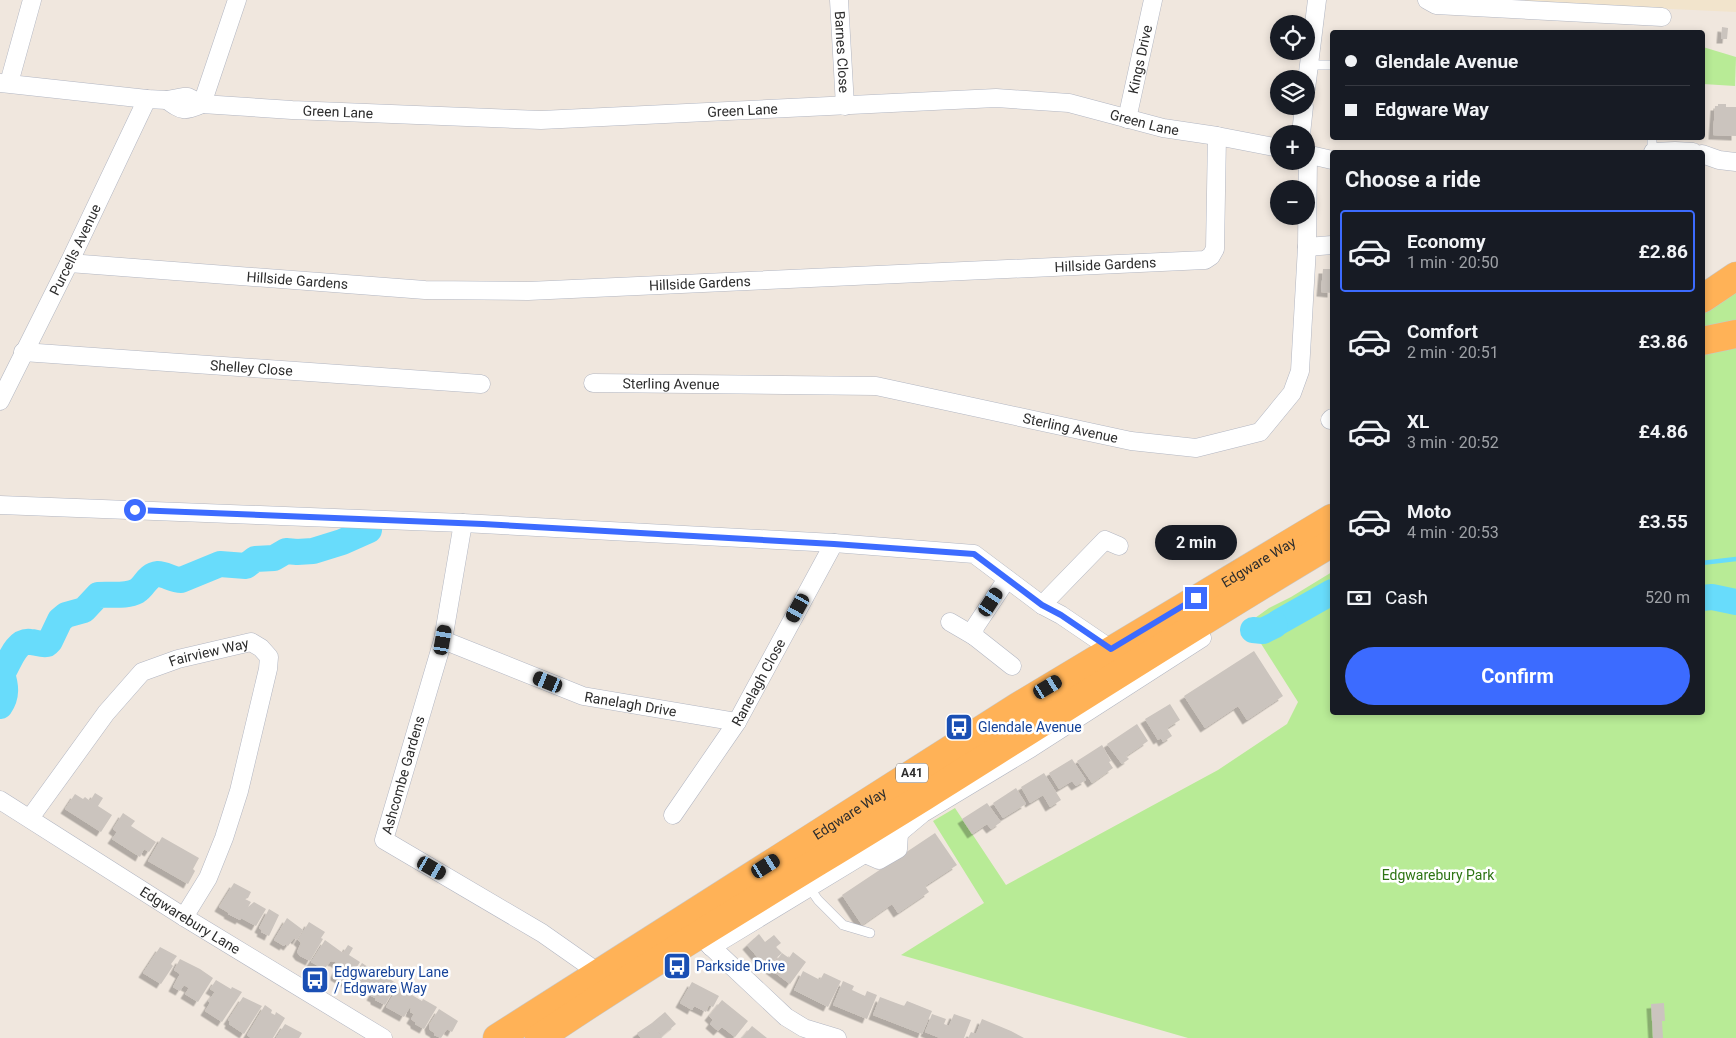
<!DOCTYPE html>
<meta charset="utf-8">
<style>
:root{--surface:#171b24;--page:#242831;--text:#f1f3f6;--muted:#9ea1a6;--line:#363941;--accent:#3c6bff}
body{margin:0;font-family:Roboto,sans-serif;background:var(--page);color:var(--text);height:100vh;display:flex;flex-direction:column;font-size:19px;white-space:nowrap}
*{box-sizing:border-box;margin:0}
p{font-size:16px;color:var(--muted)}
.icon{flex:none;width:28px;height:28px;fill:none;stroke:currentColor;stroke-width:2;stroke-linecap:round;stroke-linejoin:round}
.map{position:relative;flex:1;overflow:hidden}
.side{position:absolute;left:1330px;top:150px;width:375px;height:565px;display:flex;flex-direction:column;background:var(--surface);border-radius:5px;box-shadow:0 2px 8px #0003}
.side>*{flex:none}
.banner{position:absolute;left:1330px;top:30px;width:375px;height:110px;border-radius:5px;box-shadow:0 2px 8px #0003;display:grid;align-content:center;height:110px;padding:0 15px;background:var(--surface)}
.buttons{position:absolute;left:1270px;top:15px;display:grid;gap:10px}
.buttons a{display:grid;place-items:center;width:45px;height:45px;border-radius:50%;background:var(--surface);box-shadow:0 2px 8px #0003;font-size:25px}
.end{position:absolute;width:22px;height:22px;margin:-11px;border:6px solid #3c6bff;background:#fff;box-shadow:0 0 0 2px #fff}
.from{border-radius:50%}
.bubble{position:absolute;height:35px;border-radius:18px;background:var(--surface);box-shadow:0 2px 8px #0003;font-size:16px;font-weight:700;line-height:35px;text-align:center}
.car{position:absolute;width:15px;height:30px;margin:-15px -8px;border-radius:6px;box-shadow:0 0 4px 1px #0007;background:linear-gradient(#222 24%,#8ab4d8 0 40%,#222 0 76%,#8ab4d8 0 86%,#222 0)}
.banner b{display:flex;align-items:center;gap:18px;height:48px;font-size:19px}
.banner b+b{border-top:1px solid var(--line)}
.banner i{width:12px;height:12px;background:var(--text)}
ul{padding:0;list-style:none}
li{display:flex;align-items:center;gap:15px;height:82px;margin:0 10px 8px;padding:0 5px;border:2px solid transparent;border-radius:5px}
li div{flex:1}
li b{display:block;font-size:19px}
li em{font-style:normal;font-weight:700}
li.selected{border-color:var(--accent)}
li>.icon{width:45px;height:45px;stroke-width:1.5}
h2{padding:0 15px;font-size:22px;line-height:60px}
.pay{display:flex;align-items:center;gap:12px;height:55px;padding:0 15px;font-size:19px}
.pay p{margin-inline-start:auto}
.action{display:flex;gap:10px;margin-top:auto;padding:10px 15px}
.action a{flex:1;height:58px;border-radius:30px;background:var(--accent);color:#fff;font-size:20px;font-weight:700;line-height:58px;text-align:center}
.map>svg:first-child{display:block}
.education{fill:#f2e4cc}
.green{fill:#b8eb96}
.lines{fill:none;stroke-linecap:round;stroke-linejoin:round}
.stream{stroke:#68dcfb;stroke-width:4.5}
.river{stroke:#68dcfb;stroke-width:26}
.building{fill:#cbc4be;filter:url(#shadow)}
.service-casing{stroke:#b2b6c2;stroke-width:10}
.minor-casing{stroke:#b2b6c2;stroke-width:19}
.trunk-casing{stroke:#c8c8c8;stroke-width:29}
.service{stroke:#fff;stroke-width:9}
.minor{stroke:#fff;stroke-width:18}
.trunk{stroke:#ffb257;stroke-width:28}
.route{stroke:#3c6bff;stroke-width:6}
.labels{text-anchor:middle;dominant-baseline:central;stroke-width:5;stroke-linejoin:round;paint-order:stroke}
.shield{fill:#fff;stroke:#6c6c6c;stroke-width:1}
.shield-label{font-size:12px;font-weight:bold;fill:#2d2d2d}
.street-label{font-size:14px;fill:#2d2d2d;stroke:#fff}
.transit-label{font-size:14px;fill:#164399;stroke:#fff;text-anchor:start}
.park-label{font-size:14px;fill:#2d7413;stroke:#fff}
</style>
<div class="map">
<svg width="1736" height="1038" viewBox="0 0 1736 1038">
<defs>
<filter id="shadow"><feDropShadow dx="-4.5" dy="4.5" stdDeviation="0" flood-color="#0004"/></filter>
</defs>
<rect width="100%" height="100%" fill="#f0e7de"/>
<path class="education" d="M1472 0H1736V12Z"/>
<g class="green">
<path d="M1703 47 1736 57 1735 86 1703 84Z"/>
<path d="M1736 291V324L1703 333V312Z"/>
<path d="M1736 339V1038H1188L901 955 984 903 933 821 955 808 1006 885 1218 770 1287 724 1298 702 1248 623 1269 608 1291 597 1332 572V712H1702L1703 341Z"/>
</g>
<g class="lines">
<path class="stream" d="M1702 563 1736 559"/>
<g class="river">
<path d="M1702 598 1712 597 1736 602"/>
<path d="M1279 622 1332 592"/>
<path d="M1253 630 1263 631 1275 625"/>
<path d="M0 706C7 696 6 686 2 674 9 664 15 640 30 642 36 642 41 645 47 644L50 641 60 620 66 615 84 610 98 595C111 594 126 597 137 591 145 586 147 575 158 574 165 574 173 580 181 580L220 564 246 566 255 559 274 558 286 551 297 552 313 551 342 542 369 530"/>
</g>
</g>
<g class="building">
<path d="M1722 27 1728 28 1727 39H1721Z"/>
<path d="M1718 104H1726V107H1736V136L1713 135 1715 106H1718Z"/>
<path d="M1323 269H1332V293L1321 292Z"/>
<path d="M1254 651 1283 696 1247 720 1238 706 1205 728 1184 696Z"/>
<path d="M1170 704 1180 720 1167 728 1172 736 1163 742 1161 738 1158 740 1145 719Z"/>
<path d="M1137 724 1148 741 1126 756 1129 759 1122 764 1107 744Z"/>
<path d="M1102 745 1111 761 1109 762 1113 768 1092 783 1077 761Z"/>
<path d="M1072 759 1086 780 1076 786 1072 781 1059 789 1049 773Z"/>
<path d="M1044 773 1061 800 1050 807 1043 795 1030 803 1021 787Z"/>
<path d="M1016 788 1026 804 1003 818 993 803Z"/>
<path d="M95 793 103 798 98 806 112 815 101 832 65 809 75 794 83 799 85 797 90 801Z"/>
<path d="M987 803 1001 822 991 829 987 824 972 834 962 819Z"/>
<path d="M123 813 135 821 131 826 156 842 149 852 144 849 140 857 112 839 117 832 113 829Z"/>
<path d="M935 833 957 865 925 886 929 892 898 913 892 904 862 925 842 895Z"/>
<path d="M162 837 199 858 193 869 195 871 188 884 148 861Z"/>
<path d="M234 883 251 892 248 898 245 899 251 902 248 907 254 902 266 909 256 926 241 918 240 920 228 914 229 913 219 907Z"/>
<path d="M269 909 279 915 269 936 261 932 262 930 259 928Z"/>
<path d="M287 918 303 930 297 940 294 938 288 946 285 944 284 946 274 940Z"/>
<path d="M309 922 325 932 321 938 323 939 310 961 300 956 297 952 301 943 298 940Z"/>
<path d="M759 934 765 942 774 935 781 943 776 947 782 953 766 967 747 945Z"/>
<path d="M325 940 343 953 348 945 353 948 349 955 360 962 347 983 335 976V973L339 965 335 962 331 961 324 969 311 962Z"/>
<path d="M160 947 177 956 171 964 173 966 161 984 143 973Z"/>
<path d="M793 952 806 962 790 984 770 969 782 953 789 958Z"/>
<path d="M180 959 200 969 213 978 198 1002 185 994 189 988 184 985 180 991 173 987 180 974 174 970Z"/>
<path d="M362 963 380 975 385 967 391 971 387 977 397 984 385 1005 375 1000V998L371 996 376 987 369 982 364 991 349 984Z"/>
<path d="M803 971 820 980 824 973 841 981 828 1007 794 990Z"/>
<path d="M216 980 231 989 232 987 242 992 222 1022 205 1011 210 1003 208 1001 215 992 210 989Z"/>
<path d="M843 981 854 986 852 990 865 996 867 991 877 995 867 1019 833 1005Z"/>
<path d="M692 982 719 996 713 1007 709 1005 706 1012 694 1006 692 1010 680 1003Z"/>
<path d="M399 985 413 993 412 995 422 1001 423 999 437 1007 424 1029 415 1024V1022L411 1019 414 1014 410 1012 411 1008 410 1007 404 1017 386 1007Z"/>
<path d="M243 997 262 1006 244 1034 229 1024 230 1021 228 1020Z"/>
<path d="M880 997 904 1006 907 1001 932 1011 922 1034 873 1015Z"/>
<path d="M722 1000 748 1021 735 1037 722 1027 718 1031 710 1024 713 1020 709 1016Z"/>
<path d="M1664 1003 1665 1021H1662L1663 1038H1653L1651 1004Z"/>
<path d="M265 1005 272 1010 271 1013 275 1015 276 1012 285 1018 273 1038H251L247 1035Z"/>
<path d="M439 1009 458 1021 452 1032 447 1029 441 1038 434 1035 435 1033 430 1030 429 1025Z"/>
<path d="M665 1012 676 1024 662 1036 653 1025 662 1038H641L637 1033 652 1023Z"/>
<path d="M932 1014 946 1019 944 1024 949 1026 954 1014 971 1020 964 1038H940L925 1032Z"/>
<path d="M982 1019 1011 1031 1024 1038H968L971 1032 976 1034Z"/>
<path d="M285 1024 302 1033 299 1038H276Z"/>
<path d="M752 1026 767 1038H742Z"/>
</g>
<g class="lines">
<g class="service-casing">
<g id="service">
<path d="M1309 65H1332"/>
<path d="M1652 152V138"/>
<path d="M809 887 818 900 843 925 870 933"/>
</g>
</g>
<g class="minor-casing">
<g id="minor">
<path id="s1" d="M839 0 845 106"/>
<path d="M1427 0 1436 5 1662 17"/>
<path id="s2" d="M0 83 147 99 167 100 183 97H188L202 104 292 110 541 120 996 98 1069 103 1163 128 1217 136 1279 148"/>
<path d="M9 83 32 0"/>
<path d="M1306 89 1317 0"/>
<path d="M167 100C182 111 184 112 202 104"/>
<path d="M202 104 237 0"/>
<path id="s3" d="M1127 119 1153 0"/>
<path d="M1301 134 1304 106"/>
<path d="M1653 152 1675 151 1693 152"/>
<path d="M1306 154 1332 160"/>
<path d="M1702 154 1719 160 1736 162"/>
<path d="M1307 247 1332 245"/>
<path id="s4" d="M69 263 425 290 528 291 1205 260 1211 256 1215 249 1217 136"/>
<path id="s5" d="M23 352 481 384"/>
<path id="s6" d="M593 383 876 386 1131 441 1196 448 1260 432 1292 393 1300 371 1307 247 1308 155"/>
<path id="s7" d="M0 401 69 263 147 99"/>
<path d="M1330 420 1332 418"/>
<path d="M0 505 463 523 834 543 974 554 1042 605 1061 615 1111 649"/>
<path d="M463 523 443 640 384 840 542 933 599 973"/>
<path d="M1007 579 975 627 974 636 1012 666"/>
<path d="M1042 605 1105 540 1119 546"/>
<path d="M950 622 974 636"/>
<path id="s8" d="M443 640 583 696 737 722"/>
<path id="s9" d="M0 800 184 917 383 1038"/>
<path id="s10" d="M673 815 737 722 834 543"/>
<path id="s11" d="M30 818 106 713 142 672 178 659 251 642 261 648 269 657 268 669 239 791 224 838 208 878 184 917"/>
<path d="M863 853 879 860 898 849 899 833"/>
<path d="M703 939 786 1017 804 1028 837 1038"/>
<path d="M711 947 899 833 923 813 1031 748 1202 638"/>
</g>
</g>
<g class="trunk-casing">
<g id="trunk">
<path d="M1702 299 1736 276"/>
<path d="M1702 341 1736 334"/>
<path id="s12" d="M497 1038 1017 707 1332 518"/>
<path d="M539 1038C665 953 796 876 925 796 1061 711 1195 624 1332 543"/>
</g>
</g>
<use href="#service" class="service"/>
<use href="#minor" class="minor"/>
<use href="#trunk" class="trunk"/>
</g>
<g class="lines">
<path class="route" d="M135 510 483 524 834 544 974 554 1042 605 1061 615 1111 649 1196 598"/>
</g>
<defs>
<g id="bus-square" transform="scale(1.4375)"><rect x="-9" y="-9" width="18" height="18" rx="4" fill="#1a4fb4" stroke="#fff"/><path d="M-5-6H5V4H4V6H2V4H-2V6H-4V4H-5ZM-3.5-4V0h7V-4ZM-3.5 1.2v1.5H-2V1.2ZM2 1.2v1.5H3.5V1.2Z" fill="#fff"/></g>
</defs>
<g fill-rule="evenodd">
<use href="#bus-square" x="959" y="727"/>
<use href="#bus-square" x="677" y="966"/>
<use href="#bus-square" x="315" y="980"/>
</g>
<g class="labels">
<rect class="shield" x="896" y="763.5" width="32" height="19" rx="4"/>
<g class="shield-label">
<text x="912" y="773">A41</text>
</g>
<g class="street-label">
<text stroke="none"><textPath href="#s1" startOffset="52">Barnes Close</textPath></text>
<text stroke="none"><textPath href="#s3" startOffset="61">Kings Drive</textPath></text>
<text stroke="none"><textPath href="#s2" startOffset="746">Green Lane</textPath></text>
<text stroke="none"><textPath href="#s2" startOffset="341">Green Lane</textPath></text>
<text stroke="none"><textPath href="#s2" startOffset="1151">Green Lane</textPath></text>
<text stroke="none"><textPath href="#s7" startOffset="169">Purcells Avenue</textPath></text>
<text stroke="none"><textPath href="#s4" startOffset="1038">Hillside Gardens</textPath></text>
<text stroke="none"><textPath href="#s4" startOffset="229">Hillside Gardens</textPath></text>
<text stroke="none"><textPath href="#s4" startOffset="632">Hillside Gardens</textPath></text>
<text stroke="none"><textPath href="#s5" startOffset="229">Shelley Close</textPath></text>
<text stroke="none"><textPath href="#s6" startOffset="78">Sterling Avenue</textPath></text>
<text stroke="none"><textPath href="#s6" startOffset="482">Sterling Avenue</textPath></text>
<text stroke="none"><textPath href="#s12" startOffset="898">Edgware Way</textPath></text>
<text stroke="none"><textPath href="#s11" startOffset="254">Fairview Way</textPath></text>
<text stroke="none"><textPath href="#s10" startOffset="158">Ranelagh Close</textPath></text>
<text stroke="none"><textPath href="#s8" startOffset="199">Ranelagh Drive</textPath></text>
<text transform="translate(403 775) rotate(-74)">Ashcombe Gardens</text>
<text stroke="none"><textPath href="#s12" startOffset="418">Edgware Way</textPath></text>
<text stroke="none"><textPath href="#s9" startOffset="225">Edgwarebury Lane</textPath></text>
</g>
<g class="transit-label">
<text x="978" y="727">Glendale Avenue</text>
<text x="696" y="966">Parkside Drive</text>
<text x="334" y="972">Edgwarebury Lane<tspan x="334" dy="16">/ Edgware Way</tspan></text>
</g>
<g class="park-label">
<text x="1438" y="875">Edgwarebury Park</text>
</g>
</g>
</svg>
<div class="buttons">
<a><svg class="icon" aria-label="locate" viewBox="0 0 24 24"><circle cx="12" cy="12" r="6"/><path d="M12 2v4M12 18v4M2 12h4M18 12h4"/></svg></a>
<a><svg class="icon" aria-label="layers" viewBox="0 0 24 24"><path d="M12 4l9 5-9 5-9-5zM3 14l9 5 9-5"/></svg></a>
<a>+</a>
<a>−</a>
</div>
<i class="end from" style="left:135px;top:510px"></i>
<i class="end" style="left:1196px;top:598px"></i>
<div class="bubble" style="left:1155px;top:525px;width:82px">2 min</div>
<i class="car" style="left:991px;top:602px;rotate:33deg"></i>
<i class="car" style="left:798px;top:608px;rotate:209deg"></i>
<i class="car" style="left:443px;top:640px;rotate:10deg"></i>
<i class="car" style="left:548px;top:682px;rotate:292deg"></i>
<i class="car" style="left:1048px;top:687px;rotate:59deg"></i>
<i class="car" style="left:766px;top:866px;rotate:58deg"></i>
<i class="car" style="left:432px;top:868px;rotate:120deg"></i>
<div class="banner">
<b><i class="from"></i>Glendale Avenue</b>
<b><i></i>Edgware Way</b>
</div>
<section class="side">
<h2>Choose a ride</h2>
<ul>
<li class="selected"><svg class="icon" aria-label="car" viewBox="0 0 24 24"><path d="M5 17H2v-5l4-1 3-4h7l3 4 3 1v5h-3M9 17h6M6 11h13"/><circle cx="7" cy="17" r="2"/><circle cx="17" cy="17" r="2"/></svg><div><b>Economy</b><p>1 min · 20:50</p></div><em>£2.86</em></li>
<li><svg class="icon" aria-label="car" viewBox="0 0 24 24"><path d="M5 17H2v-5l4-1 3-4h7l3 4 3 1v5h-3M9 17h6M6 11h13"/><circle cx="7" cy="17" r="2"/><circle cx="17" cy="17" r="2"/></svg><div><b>Comfort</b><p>2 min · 20:51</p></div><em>£3.86</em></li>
<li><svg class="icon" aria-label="car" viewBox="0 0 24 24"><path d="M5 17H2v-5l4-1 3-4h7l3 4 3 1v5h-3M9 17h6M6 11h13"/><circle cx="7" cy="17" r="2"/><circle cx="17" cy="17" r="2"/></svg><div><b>XL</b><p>3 min · 20:52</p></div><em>£4.86</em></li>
<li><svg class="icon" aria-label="car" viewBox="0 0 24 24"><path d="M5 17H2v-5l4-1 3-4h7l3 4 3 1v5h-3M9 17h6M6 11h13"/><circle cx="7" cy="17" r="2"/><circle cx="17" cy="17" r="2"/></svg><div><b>Moto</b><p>4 min · 20:53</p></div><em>£3.55</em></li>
</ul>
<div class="pay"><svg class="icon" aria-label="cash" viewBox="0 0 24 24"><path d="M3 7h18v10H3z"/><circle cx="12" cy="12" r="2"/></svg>Cash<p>520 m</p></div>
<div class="action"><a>Confirm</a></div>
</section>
</div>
